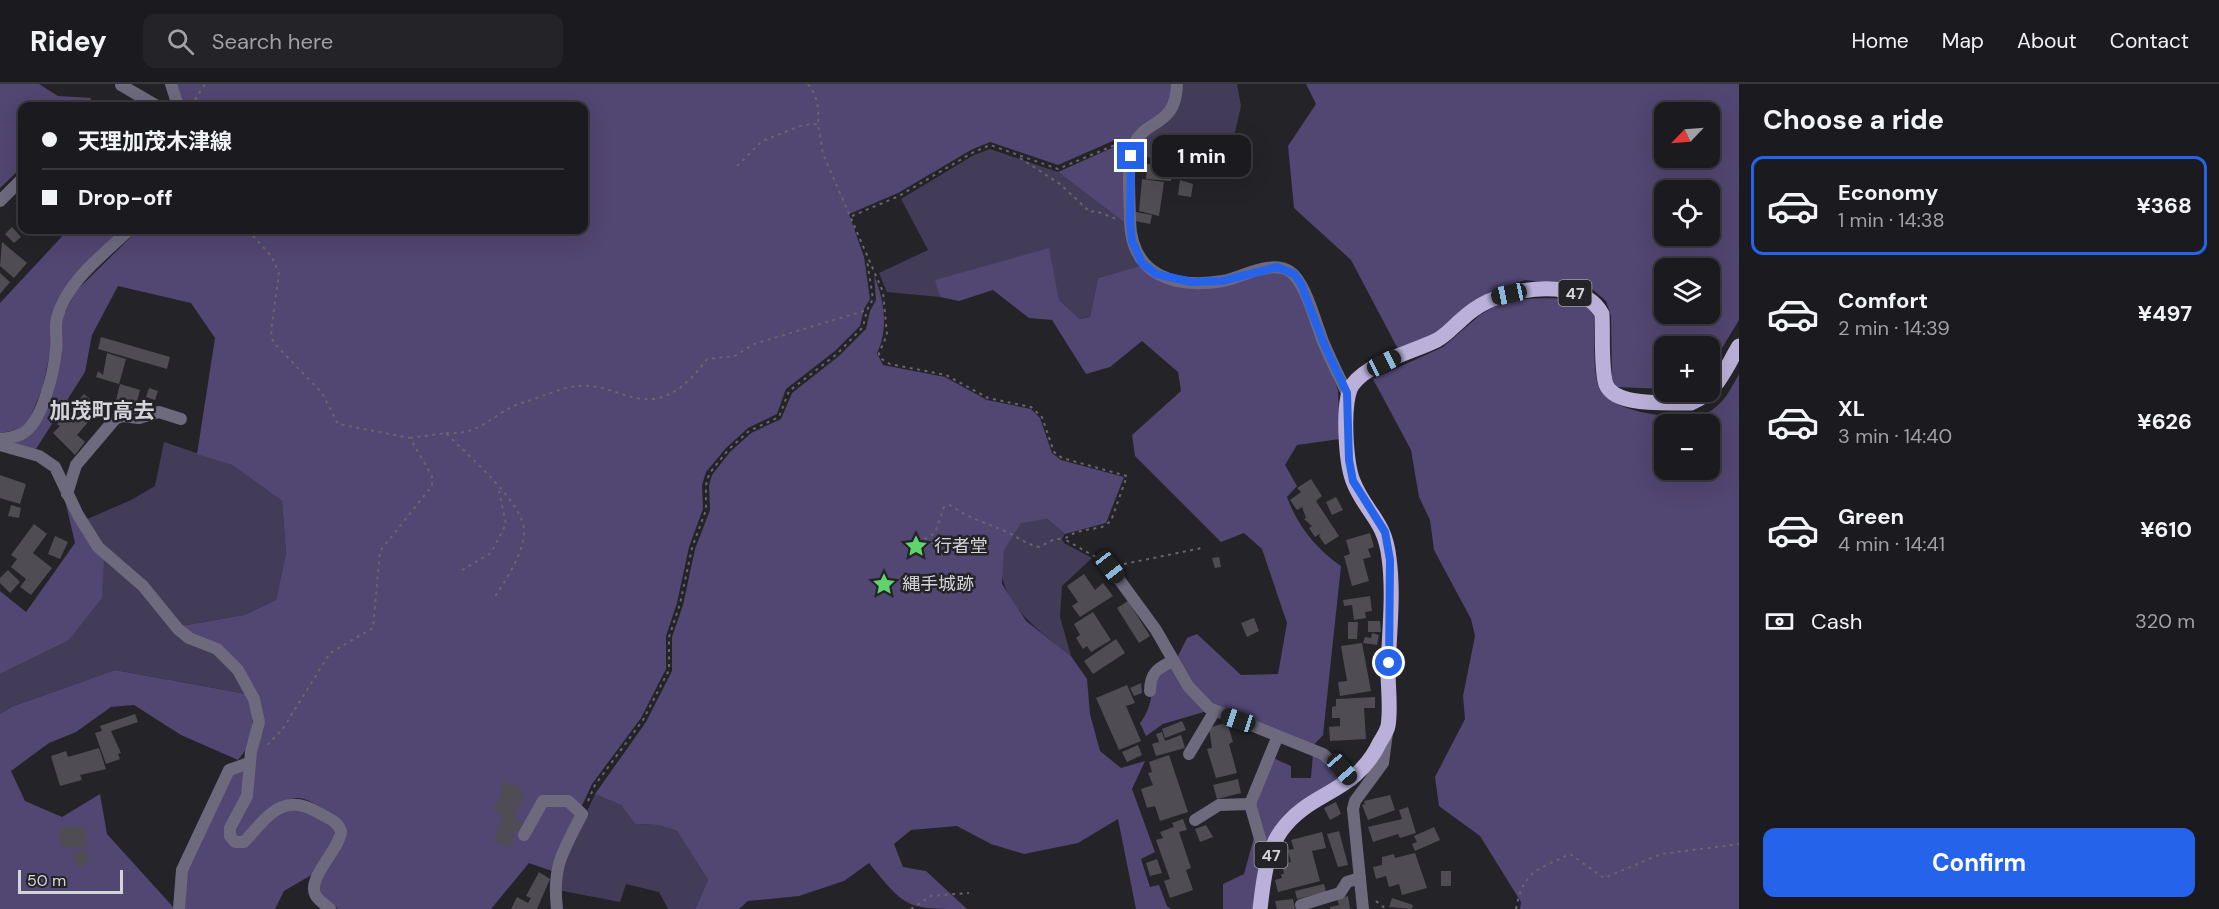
<!DOCTYPE html>
<meta charset="utf-8">
<style>
:root{--surface:#1b1a1e;--page:#242327;--text:#f1f3f6;--muted:#a0a1a4;--line:#39383c;--accent:#2563eb}
body{margin:0;font-family:"DM Sans","Noto Sans JP",sans-serif;background:var(--page);color:var(--text);height:100vh;display:flex;flex-direction:column;font-size:22px;white-space:nowrap}
*{box-sizing:border-box;margin:0}
p{font-size:20px;color:var(--muted)}
.icon{flex:none;width:33px;height:33px;fill:none;stroke:currentColor;stroke-width:2;stroke-linecap:round;stroke-linejoin:round}
.map{position:relative;flex:1;overflow:hidden}
.panel{display:flex;flex-direction:column;background:var(--surface);width:480px}
.panel>*{flex:none}
.banner{position:absolute;left:18px;top:18px;width:570px;height:132px;border-radius:12px;box-shadow:0 6px 24px #0002,0 0 0 2px var(--line);display:grid;align-content:center;height:132px;padding:0 24px;background:var(--surface)}
.needle{width:39px;rotate:245deg}
.controls{position:absolute;left:1654px;top:18px;display:grid;gap:12px}
.controls a{display:grid;place-items:center;width:66px;height:66px;border-radius:12px;background:var(--surface);box-shadow:0 6px 24px #0002,0 0 0 2px var(--line);font-size:30px}
.scale{position:absolute;left:18px;bottom:15px;width:105px;box-sizing:border-box;padding-left:6px;border:3px solid #d5d5d8;border-top:0;font-size:16px;line-height:21px;white-space:nowrap;color:#d5d5d8;-webkit-text-stroke:4px #242328;paint-order:stroke}
.end{position:absolute;width:27px;height:27px;margin:-14px;border:8px solid #2563eb;background:#fff;box-shadow:0 0 0 3px #fff}
.from{border-radius:50%}
.bubble{position:absolute;height:42px;border-radius:12px;background:var(--surface);box-shadow:0 6px 24px #0002,0 0 0 2px var(--line);font-size:20px;font-weight:700;line-height:42px;text-align:center}
.car{position:absolute;width:18px;height:36px;margin:-18px -9px;border-radius:8px;box-shadow:0 0 4px 2px #0007;background:linear-gradient(#222 24%,#8ab4d8 0 40%,#222 0 76%,#8ab4d8 0 86%,#222 0)}
.banner b{display:flex;align-items:center;gap:21px;height:57px;font-size:22px}
.banner b+b{border-top:2px solid var(--line)}
.banner i{width:15px;height:15px;background:var(--text)}
ul{padding:0;list-style:none}
li{display:flex;align-items:center;gap:18px;height:99px;margin:0 12px 9px;padding:0 12px;border:3px solid transparent;border-radius:12px}
li div{flex:1}
li b{display:block;font-size:22px}
li em{font-style:normal;font-weight:700}
li.selected{border-color:var(--accent)}
li>.icon{width:54px;height:54px;stroke-width:1.5}
h2{padding:0 24px;font-size:27px;line-height:72px}
.pay{display:flex;align-items:center;gap:15px;height:66px;padding:0 24px;font-size:22px}
.pay p{margin-inline-start:auto}
.button{display:flex;gap:12px;margin-top:auto;padding:12px 24px}
.button a{flex:1;height:69px;border-radius:12px;background:var(--accent);color:#fff;font-size:24px;font-weight:700;line-height:69px;text-align:center}
header{display:flex;align-items:center;gap:36px;box-sizing:border-box;height:84px;padding:0 30px;background:var(--surface);border-bottom:2px solid var(--line)}
header strong{font-size:28px}
nav{display:flex;gap:33px;margin-inline-start:auto;font-size:21px}
.search{width:420px;height:54px;background:var(--page);display:flex;align-items:center;gap:15px;box-sizing:border-box;padding:0 21px;border-radius:12px;color:var(--muted);font-size:22px}
main{display:flex;flex:1;min-height:0}
.map>svg:first-child{display:block}
.green{fill:#433c58}
.forest{fill:#524672;fill-rule:evenodd}
.building{fill:#4f4d53}
.lines{fill:none;stroke-linecap:round;stroke-linejoin:round}
.path{stroke:#67666b;stroke-width:2;stroke-dasharray:3 4.5;stroke-linecap:butt}
.street{stroke:#6e6a7e;stroke-width:12}
.primary{stroke:#bab0da;stroke-width:15}
.route{stroke:#2563eb;stroke-width:8}
.labels{text-anchor:middle;dominant-baseline:central;stroke-width:5;stroke-linejoin:round;paint-order:stroke}
.shield{fill:#242328;stroke:#a0a0a3;stroke-width:1.5}
.shield-label{font-size:16px;font-weight:bold;fill:#d5d5d8}
.poi-label{font-size:18px;fill:#d5d5d8;stroke:#242328;text-anchor:start}
.quarter-label{font-size:21px;font-weight:bold;fill:#d4d3d9;stroke:#242328}
</style>
<header>
<strong>Ridey</strong>
<div class="search"><svg class="icon" aria-label="search" viewBox="0 0 24 24"><circle cx="10" cy="10" r="6"/><path d="M15 15l6 6"/></svg>Search here</div>
<nav><a>Home</a><a>Map</a><a>About</a><a>Contact</a></nav>
</header>
<main>
<div class="map">
<svg width="1739" height="825" viewBox="0 0 1739 825">
<rect width="100%" height="100%" fill="#242328"/>
<g class="green">
<path d="M1181 0H1237L1241 22 1232 61 1208 86 1188 58 1172 74 1135 73 1138 61Z"/>
<path d="M990 65 1058 88 1126 140 1132 172 1139 182 1098 194 1090 233 1080 235 1059 216 936 197 940 213 887 208 879 189 928 166 901 115 974 71Z"/>
<path d="M164 358 232 381 282 417 286 469 276 516 244 531 181 542 101 459 85 436 131 416 155 402Z"/>
<path d="M1047 435 1065 450 1062 455 1064 459 1092 474 1062 502 1060 533 1071 572C1038 546 990 514 1004 466 1006 457 1016 447 1021 438Z"/>
<path d="M104 473 225 577 247 610 115 586 11 623 0 630V590L68 557Z"/>
<path d="M595 710 621 721 635 740 658 741 677 747 708 796 695 825H668L659 808 626 800 620 818 558 806 559 789Z"/>
</g>
<g class="forest">
<path d="M0 0H39L58 12 91 14 90 22H22V83L0 104Z"/>
<path d="M177 0H1173L1168 22 1132 56H1115L1058 81 990 58 971 66 898 109 849 130 864 173 870 215 864 225 860 242 835 267 786 305 777 330 748 344 726 364 706 388 702 401 703 425 689 463 677 519 666 552V585L641 634 592 700 552 787 529 779 491 825H338L319 810V799L340 766 337 734C327 728 315 718 304 715 280 708 257 740 242 754L236 753 234 745 253 702 254 679 260 656 242 584 181 542 244 531 276 516 286 469 282 417 232 381 197 370 215 254 191 219 118 202 92 251 85 288 36 365 11 360 30 351 43 332 61 236 76 207 138 146H584V22H183Z"/>
<path d="M1306 0H1739V236L1710 284V262H1665V305L1616 303 1612 296 1611 232 1606 217 1591 204 1563 200 1525 196 1492 207 1471 219 1436 250 1398 265 1351 176 1294 124 1288 62 1316 20ZM1665 28H1710V74H1665ZM1665 106H1710V152H1665ZM1665 184H1710V230H1665Z"/>
<path d="M1129 61 1126 140 1058 88 1116 62Z"/>
<path d="M68 146H122L67 201 51 234V265L42 305 29 337 18 346 0 349V219Z"/>
<path d="M1049 164 1059 216 1080 235 1090 233 1098 194 1139 182 1154 194 1172 200 1272 187 1282 188 1295 197 1338 306 1340 355 1297 361 1285 381 1297 402 1287 413C1297 441 1316 465 1341 482L1323 651 1313 662 1216 625 1197 609 1176 576 1187 554 1197 550 1241 591 1278 590 1287 539 1262 465 1244 449 1221 458 1135 372 1132 351 1181 307 1178 288 1142 257 1110 283 1086 290 1052 236 1029 234 993 206 959 217 940 213 935 196Z"/>
<path d="M874 191C884 216 889 244 877 269L883 281 945 293 987 316 1031 325 1040 334 1052 369 1061 376 1124 393 1106 439 1065 450 1047 435 1021 439 1004 466 1002 500 1026 537 1071 572 1087 595 1090 630 1100 667 1121 684 1145 677 1132 705 1155 768 1141 775 1150 803 1159 801 1167 822 1171 825H1136L1118 735 1078 759 1024 770 991 760 957 742 911 746 894 760 903 783 926 787 967 825C907 825 906 825 869 779L844 797 799 812 748 817 739 825H695L708 796 677 747 658 741 635 740 621 721 595 710 646 638 672 587V553L683 521 695 465 710 426 709 401 712 391 730 368 751 349 781 335 792 309 839 272 866 245 870 227 876 216Z"/>
<path d="M1525 215C1548 215 1581 209 1594 232 1595 251 1592 290 1600 306 1612 329 1686 339 1707 329 1724 320 1730 306 1739 290V825H1520L1521 818 1480 752 1439 722 1435 693 1465 635 1463 612 1475 552 1471 535 1434 466 1430 436 1419 413 1411 366 1373 295 1443 263 1480 231 1497 221ZM1665 340H1710V386H1665Z"/>
<path d="M64 412 104 473 102 514 68 557 0 590V507L26 528 75 459Z"/>
<path d="M1172 582 1207 627 1163 640 1146 652 1140 639C1158 617 1144 600 1172 582Z"/>
<path d="M115 586 247 610C254 635 257 655 238 676L181 651 134 621 111 623 76 648 49 659 11 687 25 717 62 733 100 710 107 750 175 825H0V630L11 623Z"/>
<path d="M1313 669 1340 688 1338 695 1286 729 1266 758C1250 717 1254 713 1271 673L1291 682V694H1311Z"/>
<path d="M241 685 246 689 233 763 242 764 279 730 294 724 302 725 331 742 335 748 334 755 313 790 284 807 275 825H184L187 787 233 690Z"/>
<path d="M1255 750 1263 770 1253 825H1223V800L1244 790Z"/>
</g>
<g class="building">
<path d="M1194 76 1198 82 1190 89 1185 82Z"/>
<path d="M1147 80 1173 83 1171 97 1146 95Z"/>
<path d="M1142 95 1164 98 1159 132 1139 127Z"/>
<path d="M1180 96 1193 100 1191 113 1178 111Z"/>
<path d="M1136 128 1152 131 1150 140 1135 137Z"/>
<path d="M12 143 21 153 14 159 5 150Z"/>
<path d="M2 158 27 179 14 194 0 182Z"/>
<path d="M0 189 10 198 0 210Z"/>
<path d="M101 253 170 273 167 285 98 265Z"/>
<path d="M107 269 126 275 119 300 96 293 98 287 103 291Z"/>
<path d="M120 300 140 306 134 328 122 326 124 318 116 316Z"/>
<path d="M149 304 158 307 155 316 146 313Z"/>
<path d="M84 310 93 318 87 325 95 330 77 351 85 358 75 371 53 349 60 342 57 340Z"/>
<path d="M0 391 26 400 20 420 0 414Z"/>
<path d="M1311 395 1322 412 1316 417 1339 452 1325 461 1319 452 1321 449 1315 453 1309 444 1312 442 1304 435 1306 434 1302 423 1297 426 1290 416 1301 408 1297 404Z"/>
<path d="M1336 413 1343 426 1332 431 1326 418Z"/>
<path d="M11 421 21 424 19 434 8 432Z"/>
<path d="M34 440 47 450 33 469 52 484 31 511 20 503 26 495 11 483 17 475 11 471Z"/>
<path d="M1370 449 1374 463 1368 465 1371 473 1363 475 1369 497 1352 502 1344 472 1350 470 1346 456Z"/>
<path d="M55 452 68 458 60 475 48 470Z"/>
<path d="M1219 473 1221 483 1215 484 1212 474Z"/>
<path d="M8 486 20 498 10 509 0 499V494Z"/>
<path d="M1084 490 1095 506 1103 499 1113 512 1080 533 1072 522 1078 518 1067 502Z"/>
<path d="M1370 512 1372 527 1365 528 1366 534 1354 536 1352 521 1344 522 1343 516Z"/>
<path d="M1128 517 1150 552 1139 559 1117 524Z"/>
<path d="M1093 528 1111 556 1091 568 1087 562 1083 565 1076 554 1080 551 1074 540Z"/>
<path d="M1254 534 1259 547 1247 553 1241 539Z"/>
<path d="M1368 537H1380L1381 548H1368Z"/>
<path d="M1348 538H1358L1357 555H1348Z"/>
<path d="M1372 549 1379 551 1377 561 1363 559 1365 553 1371 554Z"/>
<path d="M1116 555 1125 569 1093 590 1084 577Z"/>
<path d="M1362 559 1371 607 1340 612 1338 598 1347 597 1341 562Z"/>
<path d="M1141 599 1142 609 1134 612 1130 604Z"/>
<path d="M1127 601 1135 619 1126 622 1141 657 1119 666 1096 614Z"/>
<path d="M1375 613V624H1364L1366 655 1330 657 1329 643 1340 642V634H1332V623L1336 622V615Z"/>
<path d="M135 630 138 638 111 647 121 669 118 670 120 675 106 680 95 649 102 647 100 642Z"/>
<path d="M1182 637 1186 646 1165 654 1162 645Z"/>
<path d="M1227 638 1233 658 1229 660 1237 689 1216 694 1207 665 1212 664 1209 644Z"/>
<path d="M1162 648 1165 657 1181 651 1185 664 1156 672 1152 660 1159 658 1156 650Z"/>
<path d="M1138 661 1142 671 1127 678 1122 668Z"/>
<path d="M99 664 106 685 80 691 82 696 60 702 51 672 66 667 68 673Z"/>
<path d="M1169 671 1188 728 1160 737 1155 722 1147 724 1141 705 1153 701 1148 689 1152 688 1149 678Z"/>
<path d="M1238 695 1241 709 1217 715 1213 701Z"/>
<path d="M504 698 521 703 519 707 524 709 514 736 522 739 520 747 516 745 510 763 494 757 503 732 494 728Z"/>
<path d="M1390 711 1395 726 1368 736 1362 721 1365 720 1364 717Z"/>
<path d="M1336 718 1341 730 1330 736 1324 724Z"/>
<path d="M1408 723 1416 749 1400 754 1398 750 1373 758 1368 743 1402 735 1399 726Z"/>
<path d="M1183 735 1187 746 1179 748 1191 784 1186 786 1193 806 1170 814 1164 797 1170 795 1156 756 1163 754 1160 748 1174 743 1172 739Z"/>
<path d="M1206 741 1213 753 1200 758 1195 745Z"/>
<path d="M60 743H86V763H59Z"/>
<path d="M1434 743 1440 756 1415 767 1412 760 1417 758 1414 752Z"/>
<path d="M1339 747 1348 781 1338 783 1327 750Z"/>
<path d="M1322 748 1326 764 1312 767 1320 797 1278 808 1275 796 1282 794 1281 790H1284L1282 780 1291 778 1288 766 1294 765 1291 756Z"/>
<circle cx="81" cy="774" r="8"/>
<path d="M1415 769 1427 804 1402 811 1399 800 1389 803 1386 792 1376 795 1373 783 1382 781V773L1394 770 1395 774Z"/>
<path d="M1157 775 1162 789 1150 792 1146 779Z"/>
<rect x="1441" y="787" width="10" height="15"/>
<path d="M539 788 550 795 537 825H511L517 813 528 819 531 814 526 812Z"/>
<path d="M1324 800 1326 808 1297 815 1295 807Z"/>
<path d="M1348 812 1350 825H1330V823L1339 821 1337 815Z"/>
<path d="M1392 814 1413 821 1412 825 1389 823Z"/>
<path d="M1293 815 1295 825H1277L1275 817Z"/>
</g>
<g class="lines">
<g class="path">
<path d="M808 0C818 12 819 25 818 40"/>
<path d="M191 22 205 0"/>
<path d="M1020 74 1060 100 1090 128 1096 127 1116 135"/>
<path d="M737 82 762 57 803 41 818 40 823 70 883 208 887 251 879 269 880 274 890 280 946 291 988 314 1031 323 1042 333 1054 368 1062 374 1127 392 1111 437 1102 443 1076 448 1064 455 1101 476"/>
<path d="M852 132 899 112 972 69 990 61 1058 85 1122 58"/>
<path d="M248 146 272 173 279 190 271 247 273 258 322 309 338 340 410 354 432 392V402L380 467 373 544 330 569 282 646 266 662"/>
<path d="M446 349C483 352 493 327 525 318 542 313 564 302 582 302 602 301 617 310 636 314 668 321 690 298 707 275L735 272 754 260 867 226"/>
<path d="M410 354 446 349C465 369 527 421 524 449 522 474 505 496 493 516"/>
<path d="M918 459 935 449 944 423 950 421C969 435 988 439 1009 449 1020 455 1027 460 1039 463L1055 455H1064"/>
<path d="M1124 480 1202 464"/>
<path d="M462 486 491 469 506 440 499 407"/>
<path d="M588 717 595 701 643 636 669 586V553L680 520 692 464 706 426V401L709 390 728 366 749 347 779 333 789 307 837 270 863 243 867 226 873 215 867 176"/>
<path d="M1376 817 1386 825"/>
<path d="M911 825 931 812 969 809"/>
<path d="M1516 825C1523 786 1538 786 1570 770L1604 794 1661 770 1739 760"/>
</g>
<g class="street">
<path d="M171 0 178 22"/>
<path d="M1177 0C1176 43 1147 34 1134 60 1126 75 1130 118 1130 136 1131 192 1175 205 1223 197 1243 193 1270 176 1289 187 1306 197 1316 241 1324 260 1331 276 1339 293 1347 309"/>
<path d="M121 1 157 22"/>
<path d="M0 117 22 95"/>
<path d="M0 355C9 354 19 353 26 347 43 334 54 287 56 266 58 256 54 244 57 234 67 197 103 171 129 146"/>
<path d="M0 361 39 372 55 383 78 431 98 463 143 502 178 545 189 554 217 565 238 586 254 615 259 638 251 668 247 712 230 744V752L235 758H244C268 732 283 707 319 729 328 734 337 737 341 747 340 766 305 795 316 812 319 817 326 821 330 825"/>
<path d="M67 410 76 381 115 335 122 332 139 334 159 328 181 335"/>
<path d="M1110 483 1156 546 1188 602 1209 624 1323 670 1352 696"/>
<path d="M1150 607C1150 590 1157 584 1173 577"/>
<path d="M1189 670 1214 628"/>
<path d="M1195 736 1219 721 1250 720"/>
<path d="M524 751 543 717H568L582 730C563 768 552 781 557 825"/>
<path d="M1269 776 1261 758 1250 720 1277 654"/>
<path d="M1301 821 1340 809 1347 798 1360 794"/>
<path d="M179 825 182 786 229 686 249 679"/>
<path d="M1363 825 1353 725 1355 717 1383 679 1387 649"/>
</g>
<path class="primary" d="M1260 825C1263 800 1266 768 1281 747 1310 706 1355 711 1380 658 1383 653 1387 647 1388 642 1391 625 1388 604 1388 587 1389 550 1394 510 1389 474 1385 436 1365 428 1353 397 1346 379 1341 315 1353 300 1370 278 1413 268 1437 256 1446 251 1453 243 1461 236 1478 220 1494 213 1517 208 1545 202 1587 202 1602 230 1603 252 1601 276 1605 297 1610 324 1669 318 1691 319 1717 309 1725 285 1739 262"/>
</g>
<g class="lines">
<path class="route" d="M1131 72 1130 139 1132 157 1142 179 1156 190 1191 198 1222 197 1277 183 1294 190 1301 200 1324 260 1347 309 1349 376 1353 397 1385 448 1390 476 1389 579"/>
</g>
<defs>
<g id="sight-bare" transform="scale(1.8)"><path d="M0-6L1.8-2.2L6-1.7L2.9 1.2L3.7 5.4L0 3.3L-3.7 5.4L-2.9 1.2L-6-1.7L-1.8-2.2Z" fill="#5ed56c" stroke="#242328" stroke-width="2.5" paint-order="stroke"/></g>
</defs>
<g fill-rule="evenodd">
<use href="#sight-bare" x="916" y="462"/>
<use href="#sight-bare" x="884" y="500"/>
</g>
<g class="labels">
<g class="shield">
<rect x="1558.5" y="196" width="33" height="26" rx="4.5"/>
<rect x="1254.5" y="758" width="33" height="26" rx="4.5"/>
</g>
<g class="shield-label">
<text x="1575" y="209">47</text>
<text x="1271" y="771">47</text>
</g>
<g class="poi-label">
<text x="934" y="462">行者堂</text>
<text x="902" y="500">縄手城跡</text>
</g>
<g class="quarter-label">
<text x="102" y="327">加茂町高去</text>
</g>
</g>
</svg>
<div class="controls">
<a><svg class="needle" viewBox="-14 -14 28 28"><path d="M0-13l5 13h-10z" fill="#e53935"/><path d="M0 13l5-13h-10z" fill="#a0a1a4"/></svg></a>
<a><svg class="icon" aria-label="locate" viewBox="0 0 24 24"><circle cx="12" cy="12" r="6"/><path d="M12 2v4M12 18v4M2 12h4M18 12h4"/></svg></a>
<a><svg class="icon" aria-label="layers" viewBox="0 0 24 24"><path d="M12 4l9 5-9 5-9-5zM3 14l9 5 9-5"/></svg></a>
<a>+</a>
<a>−</a>
</div>
<div class="scale">50 m</div>
<i class="end from" style="left:1389px;top:579px"></i>
<i class="end" style="left:1131px;top:72px"></i>
<div class="bubble" style="left:1152px;top:51px;width:99px">1 min</div>
<i class="car" style="left:1509px;top:210px;rotate:258deg"></i>
<i class="car" style="left:1384px;top:279px;rotate:63deg"></i>
<i class="car" style="left:1110px;top:483px;rotate:142deg"></i>
<i class="car" style="left:1238px;top:636px;rotate:288deg"></i>
<i class="car" style="left:1342px;top:685px;rotate:139deg"></i>
<div class="banner">
<b><i class="from"></i>天理加茂木津線</b>
<b><i></i>Drop-off</b>
</div>
</div>
<section class="panel">
<h2>Choose a ride</h2>
<ul>
<li class="selected"><svg class="icon" aria-label="car" viewBox="0 0 24 24"><path d="M5 17H2v-5l4-1 3-4h7l3 4 3 1v5h-3M9 17h6M6 11h13"/><circle cx="7" cy="17" r="2"/><circle cx="17" cy="17" r="2"/></svg><div><b>Economy</b><p>1 min · 14:38</p></div><em>¥368</em></li>
<li><svg class="icon" aria-label="car" viewBox="0 0 24 24"><path d="M5 17H2v-5l4-1 3-4h7l3 4 3 1v5h-3M9 17h6M6 11h13"/><circle cx="7" cy="17" r="2"/><circle cx="17" cy="17" r="2"/></svg><div><b>Comfort</b><p>2 min · 14:39</p></div><em>¥497</em></li>
<li><svg class="icon" aria-label="car" viewBox="0 0 24 24"><path d="M5 17H2v-5l4-1 3-4h7l3 4 3 1v5h-3M9 17h6M6 11h13"/><circle cx="7" cy="17" r="2"/><circle cx="17" cy="17" r="2"/></svg><div><b>XL</b><p>3 min · 14:40</p></div><em>¥626</em></li>
<li><svg class="icon" aria-label="car" viewBox="0 0 24 24"><path d="M5 17H2v-5l4-1 3-4h7l3 4 3 1v5h-3M9 17h6M6 11h13"/><circle cx="7" cy="17" r="2"/><circle cx="17" cy="17" r="2"/></svg><div><b>Green</b><p>4 min · 14:41</p></div><em>¥610</em></li>
</ul>
<div class="pay"><svg class="icon" aria-label="cash" viewBox="0 0 24 24"><path d="M3 7h18v10H3z"/><circle cx="12" cy="12" r="2"/></svg>Cash<p>320 m</p></div>
<div class="button"><a>Confirm</a></div>
</section>
</main>
